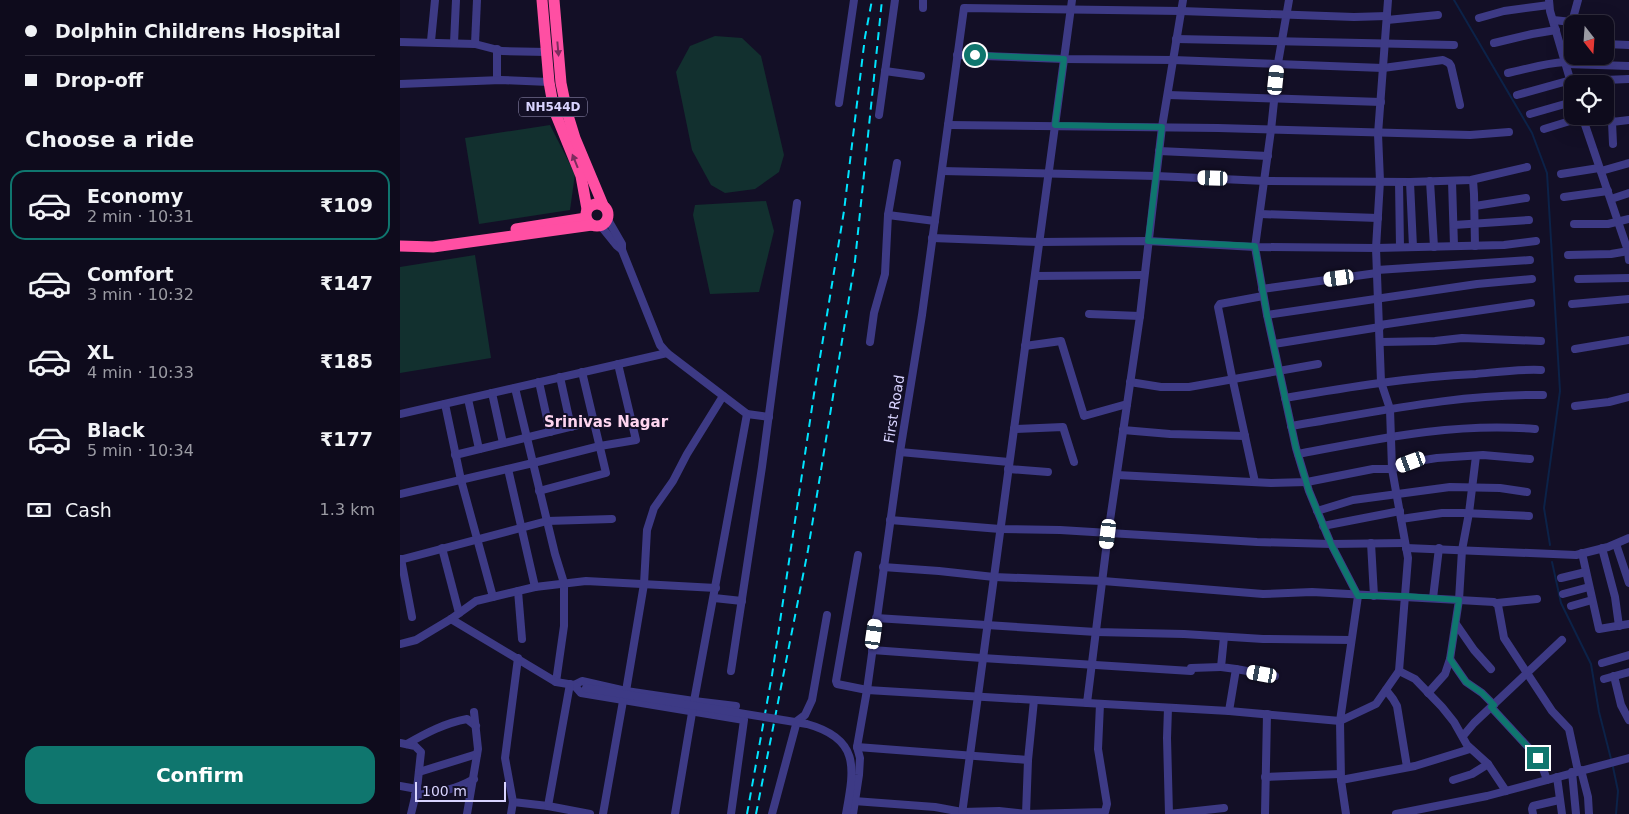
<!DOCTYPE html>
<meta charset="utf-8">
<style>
:root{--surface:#0e0b1c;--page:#1c1929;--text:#f1f3f6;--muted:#9b9ba3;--line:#2e2b3b;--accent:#0f766e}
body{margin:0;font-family:"DejaVu Sans",sans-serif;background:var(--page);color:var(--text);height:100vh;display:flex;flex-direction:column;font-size:19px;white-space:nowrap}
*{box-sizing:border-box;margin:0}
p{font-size:16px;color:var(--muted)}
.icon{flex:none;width:28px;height:28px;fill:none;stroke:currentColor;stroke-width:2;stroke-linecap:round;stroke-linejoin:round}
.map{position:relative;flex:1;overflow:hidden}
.details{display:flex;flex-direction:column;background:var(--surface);width:400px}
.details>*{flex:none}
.banner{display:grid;align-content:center;height:110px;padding:0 25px;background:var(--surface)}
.needle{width:32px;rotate:163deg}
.controls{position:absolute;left:1164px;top:15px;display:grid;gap:10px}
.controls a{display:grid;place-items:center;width:50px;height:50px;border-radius:10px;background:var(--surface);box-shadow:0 5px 20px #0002,0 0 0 1px var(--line);font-size:25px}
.scale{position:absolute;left:15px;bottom:12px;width:91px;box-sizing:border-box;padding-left:5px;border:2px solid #d9d4ff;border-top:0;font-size:14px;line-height:18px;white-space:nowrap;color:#d9d4ff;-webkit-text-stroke:4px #130f26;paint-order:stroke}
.end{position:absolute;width:22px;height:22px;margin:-11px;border:6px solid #0f766e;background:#fff;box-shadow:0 0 0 2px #fff}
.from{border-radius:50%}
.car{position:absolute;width:15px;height:30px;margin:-15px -8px;border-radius:6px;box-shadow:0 0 4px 1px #0007;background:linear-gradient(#fff 24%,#345 0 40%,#fff 0 76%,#345 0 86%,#fff 0)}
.banner b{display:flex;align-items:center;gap:18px;height:48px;font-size:19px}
.banner b+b{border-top:1px solid var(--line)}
.banner i{width:12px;height:12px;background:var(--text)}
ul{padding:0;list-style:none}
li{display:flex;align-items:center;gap:15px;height:70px;margin:0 10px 8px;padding:0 15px;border:2px solid transparent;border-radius:15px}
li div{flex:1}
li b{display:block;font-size:19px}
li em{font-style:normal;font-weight:600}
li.selected{border-color:var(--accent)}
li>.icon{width:45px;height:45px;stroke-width:1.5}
h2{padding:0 25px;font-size:22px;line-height:60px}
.pay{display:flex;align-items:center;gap:12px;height:55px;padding:0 25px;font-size:19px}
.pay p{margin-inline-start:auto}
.button{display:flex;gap:10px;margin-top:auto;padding:10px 25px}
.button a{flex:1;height:58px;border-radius:15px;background:var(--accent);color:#fff;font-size:20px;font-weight:600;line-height:58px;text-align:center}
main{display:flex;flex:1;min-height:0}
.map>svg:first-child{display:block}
.green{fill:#12302f}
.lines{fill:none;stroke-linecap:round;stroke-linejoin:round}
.stream{stroke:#0c2248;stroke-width:2}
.minor{stroke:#3d3a85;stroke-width:8}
.highway{stroke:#ff4fa3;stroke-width:11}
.rail{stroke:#00e5ff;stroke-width:2;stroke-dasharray:8 6;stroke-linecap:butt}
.minor-bridge{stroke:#3d3a85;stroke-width:8}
.oneway{fill:#7d2c5e}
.route{stroke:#0f766e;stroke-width:6}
.labels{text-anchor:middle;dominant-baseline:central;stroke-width:4;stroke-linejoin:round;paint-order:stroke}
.shield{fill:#130f26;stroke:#9e99be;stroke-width:1}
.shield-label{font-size:12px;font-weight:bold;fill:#d9d4ff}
.street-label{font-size:14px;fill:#d9d4ff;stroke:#130f26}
.neighbourhood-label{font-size:15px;font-weight:bold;fill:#ffd6f0;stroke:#130f26}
</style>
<main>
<section class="details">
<div class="banner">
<b><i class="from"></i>Dolphin Childrens Hospital</b>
<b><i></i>Drop-off</b>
</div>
<h2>Choose a ride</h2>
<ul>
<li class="selected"><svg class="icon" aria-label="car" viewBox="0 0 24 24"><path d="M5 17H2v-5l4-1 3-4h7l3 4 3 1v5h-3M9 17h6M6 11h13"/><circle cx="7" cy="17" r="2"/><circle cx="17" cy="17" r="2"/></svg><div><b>Economy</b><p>2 min · 10:31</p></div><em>₹109</em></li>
<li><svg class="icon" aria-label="car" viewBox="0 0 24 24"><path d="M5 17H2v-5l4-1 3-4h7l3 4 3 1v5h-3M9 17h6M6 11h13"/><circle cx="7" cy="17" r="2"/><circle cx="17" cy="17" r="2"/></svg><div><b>Comfort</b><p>3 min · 10:32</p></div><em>₹147</em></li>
<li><svg class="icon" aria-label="car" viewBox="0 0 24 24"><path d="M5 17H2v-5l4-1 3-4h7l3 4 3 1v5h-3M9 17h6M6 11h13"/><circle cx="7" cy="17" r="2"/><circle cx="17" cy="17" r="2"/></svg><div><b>XL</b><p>4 min · 10:33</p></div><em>₹185</em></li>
<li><svg class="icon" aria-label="car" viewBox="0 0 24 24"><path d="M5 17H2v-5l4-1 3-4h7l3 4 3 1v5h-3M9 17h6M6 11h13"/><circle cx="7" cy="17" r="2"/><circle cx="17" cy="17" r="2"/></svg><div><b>Black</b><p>5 min · 10:34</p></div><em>₹177</em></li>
</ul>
<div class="pay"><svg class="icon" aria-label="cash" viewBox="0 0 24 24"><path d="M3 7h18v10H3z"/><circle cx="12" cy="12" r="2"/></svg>Cash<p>1.3 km</p></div>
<div class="button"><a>Confirm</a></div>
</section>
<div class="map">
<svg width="1229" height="814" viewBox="0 0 1229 814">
<rect width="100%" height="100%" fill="#130f26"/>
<g class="green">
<path d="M315 36 342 38 361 56 384 155 379 172 355 189 325 193 311 185 292 150 276 72 290 46Z"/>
<path d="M150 125 175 174 170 210 79 224 65 138Z"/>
<path d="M366 201 374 231 359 292 310 294 293 215 295 205Z"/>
<path d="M75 255 91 358 0 373V267Z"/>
</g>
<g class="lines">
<g class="stream">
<path d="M1054 0 1132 133 1147 173 1160 391 1144 508 1150 545"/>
<path d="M1152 562 1161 603 1191 664 1199 712 1211 759"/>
<path d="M1213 767 1218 791 1216 814"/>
</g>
<g class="minor">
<path d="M889 0 878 63 871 130 855 247 867 315 896 448 909 491 931 544 958 596 940 721 941 780 946 814"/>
<path d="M1149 0 1150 11 1172 86"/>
<path d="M523 8V0"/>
<path d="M1079 18 1104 11 1149 5"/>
<path d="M987 20 1038 15"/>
<path d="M1153 20 1172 22 1178 0"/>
<path d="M776 39 1054 45"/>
<path d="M31 41 35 0"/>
<path d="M0 42 75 44 102 51 147 52"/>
<path d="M54 43 56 0"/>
<path d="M1094 43 1132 34 1156 30"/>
<path d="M75 44 77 0"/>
<path d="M1205 44 1229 45"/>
<path d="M97 49V80"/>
<path d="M1162 50 1172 48"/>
<path d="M557 55 664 59 773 60 983 68 1043 60 1049 63 1051 66 1060 105"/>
<path d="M1166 64 1229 66"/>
<path d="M485 71 521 76"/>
<path d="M1108 73C1127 69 1145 63 1165 62"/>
<path d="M1204 80 1212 122 1213 144"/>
<path d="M0 84 101 80 149 82"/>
<path d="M1175 84 1204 80 1229 79"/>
<path d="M768 95 981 102"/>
<path d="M1117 95 1171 80"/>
<path d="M439 103 454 0"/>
<path d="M1130 114 1172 102"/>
<path d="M479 115 495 0"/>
<path d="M1182 116 1228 251 1229 260"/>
<path d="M1212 122 1229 120"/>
<path d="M548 125 818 128 1070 135 1109 132"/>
<path d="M1144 129 1183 117"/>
<path d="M759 151 868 156"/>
<path d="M542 171 756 176 865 181 1010 182 1071 180 1127 167"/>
<path d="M1201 171 1229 163"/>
<path d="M1161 174 1199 168"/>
<path d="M1073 180 1074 194 1075 246"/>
<path d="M1030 181 1034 247"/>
<path d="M1052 181 1054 246"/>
<path d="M999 182 1000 247"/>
<path d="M1010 182 1013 247"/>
<path d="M1164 197 1208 191"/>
<path d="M1211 199 1229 193"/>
<path d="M1075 206 1126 198"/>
<path d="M860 214 978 218"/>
<path d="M488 215 535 221"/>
<path d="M1174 224H1208L1229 219"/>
<path d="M200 225 217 246 222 250"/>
<path d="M1054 225 1129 220"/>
<path d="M532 238 639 242 748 241 855 247 976 248 1104 245 1136 241"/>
<path d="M1168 255 1211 254 1229 251"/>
<path d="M977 270 1130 260"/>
<path d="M635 276 744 275"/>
<path d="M1178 279 1229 278"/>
<path d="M862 289 977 273"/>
<path d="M1172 304 1229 299"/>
<path d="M689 314 740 316"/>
<path d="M867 315 1077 284 1132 279"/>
<path d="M980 325 1131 303"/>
<path d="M470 342 474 313 485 274 488 215 497 163"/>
<path d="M981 342 1035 341 1062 338 1141 341"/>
<path d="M874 344 980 327"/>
<path d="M625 346 661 341 684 416 727 404"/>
<path d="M1175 349 1229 340"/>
<path d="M160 377 171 427"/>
<path d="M139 382 150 432"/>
<path d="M730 382 761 387H789L918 364"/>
<path d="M115 388 133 463 200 446 236 440 218 364"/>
<path d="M92 393 103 443"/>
<path d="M885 398C949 387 1011 377 1076 374 1098 372 1119 369 1141 370"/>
<path d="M68 399 79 449"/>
<path d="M45 404 61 480 93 597"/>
<path d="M1175 406 1209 402 1229 397"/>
<path d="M0 414 267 353"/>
<path d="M347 414 369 417"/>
<path d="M891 426C977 412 1055 394 1143 395"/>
<path d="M614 429 663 427 674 462"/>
<path d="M723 430 770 434 845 436"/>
<path d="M500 452 609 462"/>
<path d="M898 454C977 439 1054 422 1135 429"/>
<path d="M55 455 194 421"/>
<path d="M1076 456 1069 513 1062 550 1059 600 1094 602 1098 605 1104 638 1152 711 1169 729 1178 771"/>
<path d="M108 469 135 587"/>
<path d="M608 469 648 472"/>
<path d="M717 475 871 483 907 482 973 469H992L1011 462 1037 458 1083 455 1130 459"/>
<path d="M855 482 831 372 818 307 820 304 863 296"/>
<path d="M139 491 206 473 182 372"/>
<path d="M0 494 133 463 155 554 164 583V626L156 682"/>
<path d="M917 511 953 500 1050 487 1100 488 1127 492"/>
<path d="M1001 519 1042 513H1063L1129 516"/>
<path d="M490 520 600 529 660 530 857 542 931 544 1005 543"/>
<path d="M923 526 1000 511"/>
<path d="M971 543 974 596"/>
<path d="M1216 544 1229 583"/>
<path d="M42 548 59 613"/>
<path d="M1006 548 1176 555 1208 547 1229 538"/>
<path d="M1202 548 1215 597 1219 626"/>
<path d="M1182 553 1199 629 1229 624"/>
<path d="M458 555 436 681 437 684 467 690 687 703 708 534 740 316 762 127 783 0"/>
<path d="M1 559 12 617"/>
<path d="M0 560 147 521 212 519"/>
<path d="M483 567 539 571 594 577 703 581 863 594 912 592 1059 600 1050 659"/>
<path d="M1161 578 1186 572"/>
<path d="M118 591 122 639"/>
<path d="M1163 594 1189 587"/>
<path d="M314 598 342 601"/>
<path d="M1033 598 1039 548"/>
<path d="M1097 603 1137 599"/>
<path d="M1171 606 1192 600"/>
<path d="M476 618 696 632 784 634 863 639 951 640"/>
<path d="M51 619 156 682 174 685 182 681 226 691 294 701 347 414 267 353 260 345 222 250V244L207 218"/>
<path d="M1056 624 1074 650 1091 669"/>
<path d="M824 637 821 667 836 669 829 711"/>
<path d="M0 644 16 640 51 619 76 601 135 587 186 581 316 588"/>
<path d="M472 650 582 658 791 671"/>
<path d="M118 658 105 758 113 802 148 806 190 814"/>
<path d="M1202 663 1229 655"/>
<path d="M791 668 821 667"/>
<path d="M836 669 875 676"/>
<path d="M331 671 362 467 397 203"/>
<path d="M999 671 1015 679 1042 707 1054 722 1067 745 1088 764 1106 791"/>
<path d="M1214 676 1221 705 1229 720"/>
<path d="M1204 679 1229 672"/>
<path d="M174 685 181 693 344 720 331 814"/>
<path d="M986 690 993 699 997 706 1007 767"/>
<path d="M226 691 244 584 247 530 254 508 273 481 287 454 323 396"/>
<path d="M1028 693 1045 674 1050 659 1066 682 1082 693 1094 705"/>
<path d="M634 700 628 760 626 814 705 812 707 804 698 749 700 704"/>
<path d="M687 703 829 711 940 721 976 704 999 671 1008 558 992 469 990 409 981 382 976 248 980 181 978 134 988 0"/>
<path d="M1091 707 1140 760 1147 780"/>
<path d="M768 708 767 738 769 814"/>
<path d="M1063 736 1074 723 1162 640"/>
<path d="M0 743 15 746 21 752 17 789 11 814"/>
<path d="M7 744C26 733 45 723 67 719L76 726"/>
<path d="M457 747 628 760"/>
<path d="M1181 770 1188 797 1189 814"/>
<path d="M19 772 77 754"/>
<path d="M1172 772 1176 814"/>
<path d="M865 777 940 774"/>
<path d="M1157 777 1162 814"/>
<path d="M941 780 1015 766 1070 749"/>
<path d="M1053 780 1072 774 1088 764"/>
<path d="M0 786 17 789"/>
<path d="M15 795C37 793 55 790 74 779"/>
<path d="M454 801 535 807 562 812 599 811 626 814"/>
<path d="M148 806 170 684"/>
<path d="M67 814 78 749 74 712"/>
<path d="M111 814 113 802"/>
<path d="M203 814 223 701"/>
<path d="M275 814 294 701 336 706"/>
<path d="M372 814 397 721 405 715 412 700 427 615"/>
<path d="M453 814 459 775 460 758 457 747 467 690 500 452 522 315 564 8 781 11 954 17 987 16"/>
<path d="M562 814 672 0"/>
<path d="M769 814 824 808"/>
<path d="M865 814 867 714"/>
<path d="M996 814 1087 796 1229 758"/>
<path d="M1133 814 1132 809 1133 806 1159 800"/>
</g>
<g class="highway">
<path d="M142 0 149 82 154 110 181 176 187 209"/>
<path d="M154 0 161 83 167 112 175 138 203 205"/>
<circle cx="197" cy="215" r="11"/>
<path d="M116 229 186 218"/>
<path d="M0 246 33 247 192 225"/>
</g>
<g class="rail">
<path d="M347 814 372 675 414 394 444 211 465 37 472 0"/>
<path d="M356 814 408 550 455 261 482 0"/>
</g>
<path class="minor-bridge" d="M186 688 407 724C461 739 454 769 446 814"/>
</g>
<defs><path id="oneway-solid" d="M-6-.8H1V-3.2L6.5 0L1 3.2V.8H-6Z" transform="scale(1.25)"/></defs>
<g class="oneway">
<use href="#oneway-solid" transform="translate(158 49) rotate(85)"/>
<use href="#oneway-solid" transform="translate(175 161) rotate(-112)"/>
</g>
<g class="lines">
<path class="route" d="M575 55 664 59 655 125 762 127 748 241 855 246 867 315 896 448 909 491 931 544 958 596H1005L1059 600 1050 659 1066 682 1082 693 1094 705 1091 707 1138 758"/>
</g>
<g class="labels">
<rect class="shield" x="119" y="97.5" width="68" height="19" rx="4"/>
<g class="shield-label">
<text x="153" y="107">NH544D</text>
</g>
<g class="street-label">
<text transform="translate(494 409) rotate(-81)">First Road</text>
</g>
<g class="neighbourhood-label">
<text x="206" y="422">Srinivas Nagar</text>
</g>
</g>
</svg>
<div class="controls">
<a><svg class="needle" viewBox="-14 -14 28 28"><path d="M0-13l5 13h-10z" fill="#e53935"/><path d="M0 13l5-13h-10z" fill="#9b9ba3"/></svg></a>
<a><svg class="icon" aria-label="locate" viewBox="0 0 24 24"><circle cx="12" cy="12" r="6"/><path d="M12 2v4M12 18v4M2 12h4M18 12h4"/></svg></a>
</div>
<div class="scale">100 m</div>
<i class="end from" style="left:575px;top:55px"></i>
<i class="end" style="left:1138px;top:758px"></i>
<i class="car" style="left:876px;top:80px;rotate:6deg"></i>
<i class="car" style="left:813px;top:178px;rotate:272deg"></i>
<i class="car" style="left:939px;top:278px;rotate:262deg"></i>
<i class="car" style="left:1011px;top:462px;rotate:250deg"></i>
<i class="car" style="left:708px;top:534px;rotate:187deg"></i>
<i class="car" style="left:474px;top:634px;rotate:8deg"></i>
<i class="car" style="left:862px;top:674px;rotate:280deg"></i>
</div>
</main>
